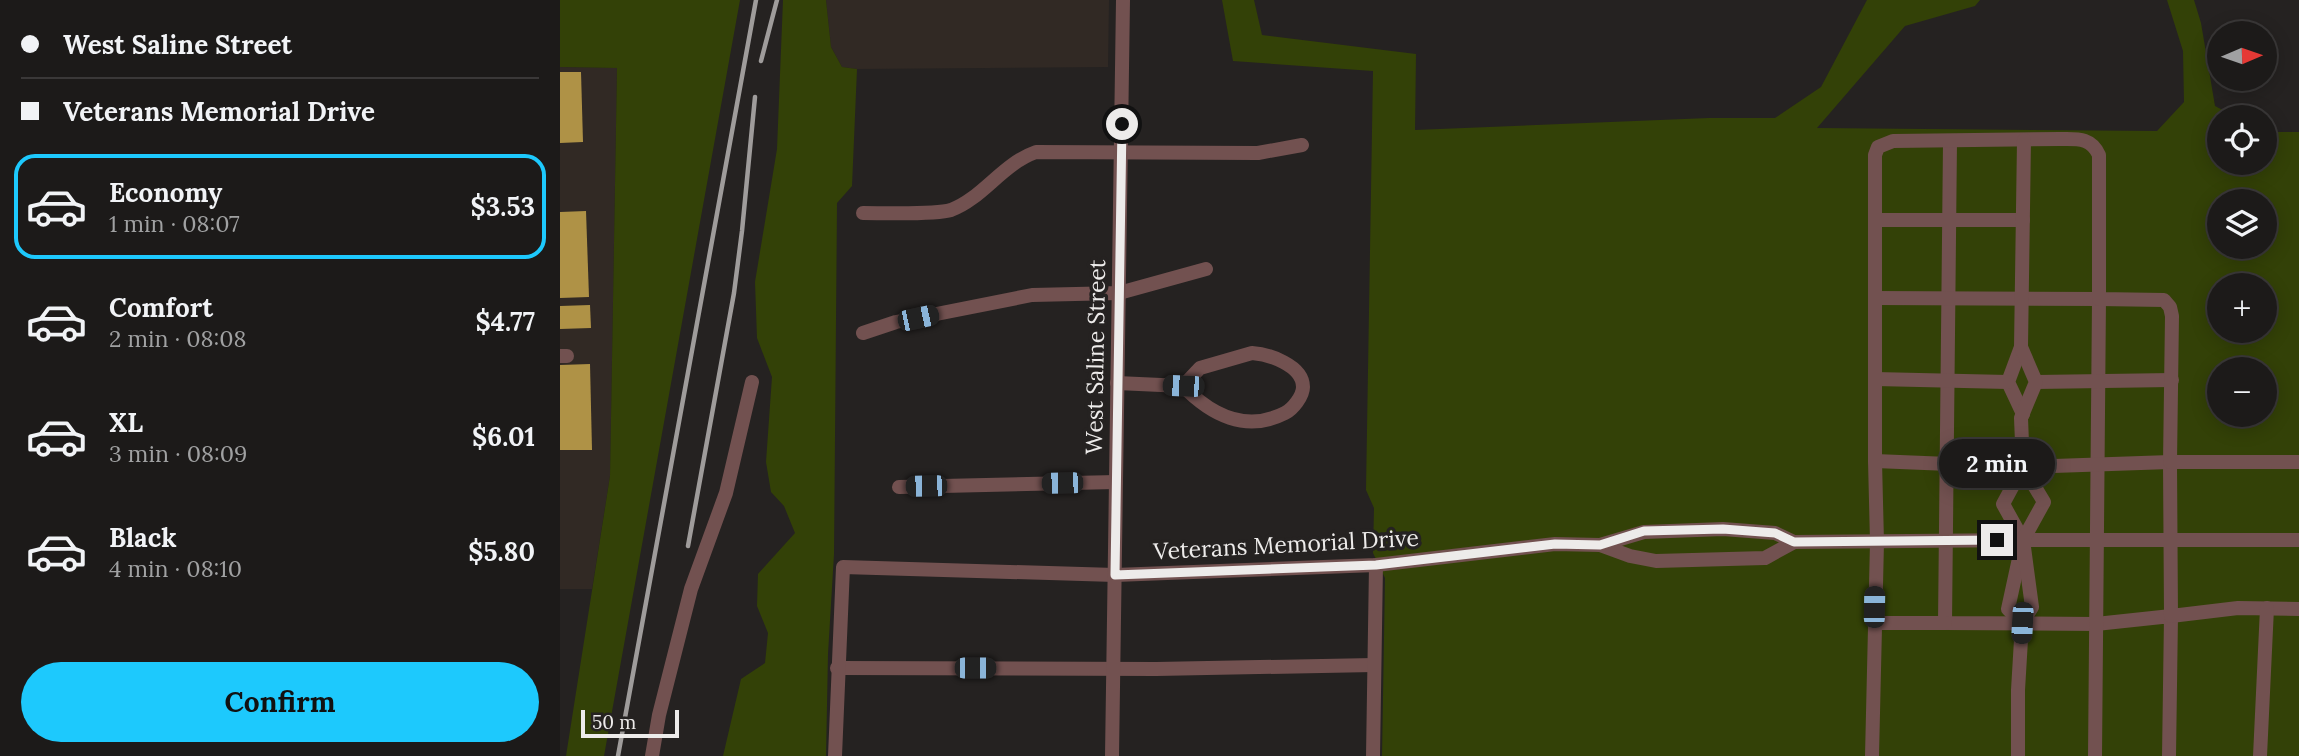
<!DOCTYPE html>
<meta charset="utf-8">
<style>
:root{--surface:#1c1a19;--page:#292726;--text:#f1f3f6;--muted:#a0a1a2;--line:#3a3838;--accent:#1dc9fd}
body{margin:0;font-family:Lora,serif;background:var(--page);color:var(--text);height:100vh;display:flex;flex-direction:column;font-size:26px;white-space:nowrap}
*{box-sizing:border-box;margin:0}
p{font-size:23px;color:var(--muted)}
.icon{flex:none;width:38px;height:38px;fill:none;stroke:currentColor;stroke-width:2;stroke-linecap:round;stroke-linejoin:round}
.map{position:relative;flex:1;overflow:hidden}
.details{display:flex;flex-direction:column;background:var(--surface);width:560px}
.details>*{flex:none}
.banner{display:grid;align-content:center;height:154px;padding:0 21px;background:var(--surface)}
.needle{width:46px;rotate:88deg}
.tools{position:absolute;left:1647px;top:21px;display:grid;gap:14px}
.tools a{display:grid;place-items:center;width:70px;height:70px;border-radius:50%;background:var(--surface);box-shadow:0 4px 18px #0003,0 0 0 2px var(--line);font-size:35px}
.scale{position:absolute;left:21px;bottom:18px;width:98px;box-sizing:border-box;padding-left:7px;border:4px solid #edebea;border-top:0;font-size:19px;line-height:24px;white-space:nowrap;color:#edebea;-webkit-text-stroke:5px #252221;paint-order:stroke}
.end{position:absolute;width:32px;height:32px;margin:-16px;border:9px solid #edebea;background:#111;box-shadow:0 0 0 4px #111}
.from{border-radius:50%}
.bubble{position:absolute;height:49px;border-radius:24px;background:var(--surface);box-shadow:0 4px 18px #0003,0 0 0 2px var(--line);font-size:23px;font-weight:700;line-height:49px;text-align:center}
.car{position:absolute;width:21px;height:42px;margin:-21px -10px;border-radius:9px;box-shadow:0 0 5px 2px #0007;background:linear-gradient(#222 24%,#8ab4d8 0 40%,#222 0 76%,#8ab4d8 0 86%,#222 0)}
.banner b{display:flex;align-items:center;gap:24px;height:66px;font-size:26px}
.banner b+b{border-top:2px solid var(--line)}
.banner i{width:18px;height:18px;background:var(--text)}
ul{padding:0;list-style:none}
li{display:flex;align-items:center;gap:21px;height:105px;margin:0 14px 10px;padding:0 7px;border:4px solid transparent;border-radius:21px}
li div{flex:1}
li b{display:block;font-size:26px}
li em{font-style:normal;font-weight:700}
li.selected{border-color:var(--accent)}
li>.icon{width:63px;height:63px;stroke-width:1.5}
.button{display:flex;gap:14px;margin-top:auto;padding:14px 21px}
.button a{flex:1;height:80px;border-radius:42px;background:var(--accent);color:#111;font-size:28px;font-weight:700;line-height:80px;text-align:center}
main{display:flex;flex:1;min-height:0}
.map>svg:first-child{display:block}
.built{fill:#312924}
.green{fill:#334107;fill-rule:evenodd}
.building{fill:#af9246}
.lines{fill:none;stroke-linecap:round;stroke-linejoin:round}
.minor{stroke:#725150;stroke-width:14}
.rail{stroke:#9f9c9b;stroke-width:4.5}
.route{stroke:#edebea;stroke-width:9}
.labels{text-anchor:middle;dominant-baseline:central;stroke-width:7;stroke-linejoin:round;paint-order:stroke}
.street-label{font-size:23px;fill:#edebea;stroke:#252221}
</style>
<main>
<section class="details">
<div class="banner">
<b><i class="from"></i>West Saline Street</b>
<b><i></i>Veterans Memorial Drive</b>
</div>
<ul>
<li class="selected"><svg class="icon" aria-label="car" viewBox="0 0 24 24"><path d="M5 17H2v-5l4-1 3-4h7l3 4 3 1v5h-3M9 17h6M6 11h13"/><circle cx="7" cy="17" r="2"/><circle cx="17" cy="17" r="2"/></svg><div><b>Economy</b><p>1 min · 08:07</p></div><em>$3.53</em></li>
<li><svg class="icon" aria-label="car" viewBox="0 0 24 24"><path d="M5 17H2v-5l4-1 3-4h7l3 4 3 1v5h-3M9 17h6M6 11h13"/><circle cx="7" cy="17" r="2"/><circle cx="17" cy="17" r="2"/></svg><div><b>Comfort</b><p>2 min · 08:08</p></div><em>$4.77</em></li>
<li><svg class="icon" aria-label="car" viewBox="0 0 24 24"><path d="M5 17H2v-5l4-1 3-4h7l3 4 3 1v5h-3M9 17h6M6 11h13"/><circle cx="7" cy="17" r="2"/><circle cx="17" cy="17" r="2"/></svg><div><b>XL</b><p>3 min · 08:09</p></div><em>$6.01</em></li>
<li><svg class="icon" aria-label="car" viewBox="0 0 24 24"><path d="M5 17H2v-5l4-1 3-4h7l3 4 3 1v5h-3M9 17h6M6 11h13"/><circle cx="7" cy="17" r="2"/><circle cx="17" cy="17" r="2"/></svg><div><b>Black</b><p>4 min · 08:10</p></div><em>$5.80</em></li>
</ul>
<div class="button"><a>Confirm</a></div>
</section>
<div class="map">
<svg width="1739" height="756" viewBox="0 0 1739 756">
<rect width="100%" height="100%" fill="#252221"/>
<g class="built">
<path d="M266 0H549L548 67 297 69 282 67 271 47Z"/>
<path d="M0 67 57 68 50 476 32 589H0Z"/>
</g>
<g class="green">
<path d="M0 0H180L44 756H6L50 476 57 68 0 67Z"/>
<path d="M223 0H266L271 47 282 67 297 69 292 186 277 203 274 554 268 654 266 756H163L181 679 205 663 208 633 197 606 198 574 235 533 224 506 211 492 206 462 212 377 197 338 195 282 217 149Z"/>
<path d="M662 0H694L702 35 856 54 855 130 1149 118H1215L1261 87 1307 0H1420L1415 6 1345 26 1257 128 1597 131 1624 102 1623 51 1607 0H1634L1641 23 1655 106 1676 117H1659V163H1704L1705 132H1739V756H822L825 578 813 553 814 508 806 490 813 71 673 61ZM1659 201H1704V247H1659ZM1659 285H1704V331H1659ZM1659 369H1704V415H1659Z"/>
</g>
<g class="building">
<path d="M0 72H21L23 142 0 143Z"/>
<path d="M26 211 29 297 0 298V212Z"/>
<rect x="537" y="266" width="5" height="10"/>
<path d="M30 305 31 328 0 329V306Z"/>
<path d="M30 364 32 450H0V365Z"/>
</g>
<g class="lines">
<g class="minor">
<path d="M1390 142 1385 623 1536 624 1611 616 1609 756"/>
<path d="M303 213C323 213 375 215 391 210 423 198 442 164 476 152L698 153 742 145"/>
<path d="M1315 220H1463"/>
<path d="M1315 298 1539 299 1535 756"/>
<path d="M303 333 336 322 472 295 559 293 646 269"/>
<path d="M1461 347 1448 382 1463 414"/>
<path d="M692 353C708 354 743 365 743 387 743 396 733 409 725 413 686 433 651 415 623 386L640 368Z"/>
<path d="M0 356H7"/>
<path d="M1315 379 1448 382"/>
<path d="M1476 382 1612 380"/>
<path d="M557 383 623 386"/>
<path d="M1315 461 1463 467 1610 462 1611 616 1678 608 1739 609"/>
<path d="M339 487 556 482"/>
<path d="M1040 545 1084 532 1163 529 1215 533 1234 542"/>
<path d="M1314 623H1385"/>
<path d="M1462 623 1448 609 1463 540 1443 504 1463 467"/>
<path d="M277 668 596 669 814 665"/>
<path d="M92 756 99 715 131 589 166 493 192 382"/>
<path d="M275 756 283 567 555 575 816 565 995 544 1040 545 1070 556 1096 561 1205 558 1234 542 1463 540H1739"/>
<path d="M552 756 563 0"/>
<path d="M813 756 816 565"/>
<path d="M1312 756 1317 542 1315 461V155L1318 147 1333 141 1500 139C1517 139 1531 137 1539 155V299L1604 300 1610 307 1612 316 1610 462H1739"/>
<path d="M1458 756V690L1462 623 1472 607 1463 540 1484 502 1463 467 1461 418 1476 382 1461 347 1464 140"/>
<path d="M1700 756 1707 608"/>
</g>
<g class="rail">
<path d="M201 61 217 0"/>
<path d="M128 546 174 293 182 231 195 97"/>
<path d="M58 756 196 0"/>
</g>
</g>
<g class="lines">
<path class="route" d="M562 124 555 575 816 565 995 544 1040 545 1084 531 1163 529 1215 533 1234 542 1437 540"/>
</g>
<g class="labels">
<g class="street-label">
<text transform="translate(535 357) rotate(-89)">West Saline Street</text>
<text transform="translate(726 544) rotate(-3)">Veterans Memorial Drive</text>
</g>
</g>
</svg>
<div class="tools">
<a><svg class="needle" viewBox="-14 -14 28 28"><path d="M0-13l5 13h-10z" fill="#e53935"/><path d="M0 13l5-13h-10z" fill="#a0a1a2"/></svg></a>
<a><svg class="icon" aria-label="locate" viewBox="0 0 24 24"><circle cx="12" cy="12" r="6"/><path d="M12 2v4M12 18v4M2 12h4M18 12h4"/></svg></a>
<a><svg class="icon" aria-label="layers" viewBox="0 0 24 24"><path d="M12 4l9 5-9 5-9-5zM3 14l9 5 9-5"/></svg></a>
<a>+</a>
<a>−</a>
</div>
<div class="scale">50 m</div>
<i class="end from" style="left:562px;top:124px"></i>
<i class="end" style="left:1437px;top:540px"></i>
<div class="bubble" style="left:1379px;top:439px;width:116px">2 min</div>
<i class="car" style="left:358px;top:318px;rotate:78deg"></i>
<i class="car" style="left:623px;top:386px;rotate:272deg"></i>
<i class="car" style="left:502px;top:483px;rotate:269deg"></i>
<i class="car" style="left:366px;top:486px;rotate:269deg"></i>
<i class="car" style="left:1314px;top:607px;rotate:1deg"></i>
<i class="car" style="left:1462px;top:623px;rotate:183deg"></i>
<i class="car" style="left:415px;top:668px;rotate:90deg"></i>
</div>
</main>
